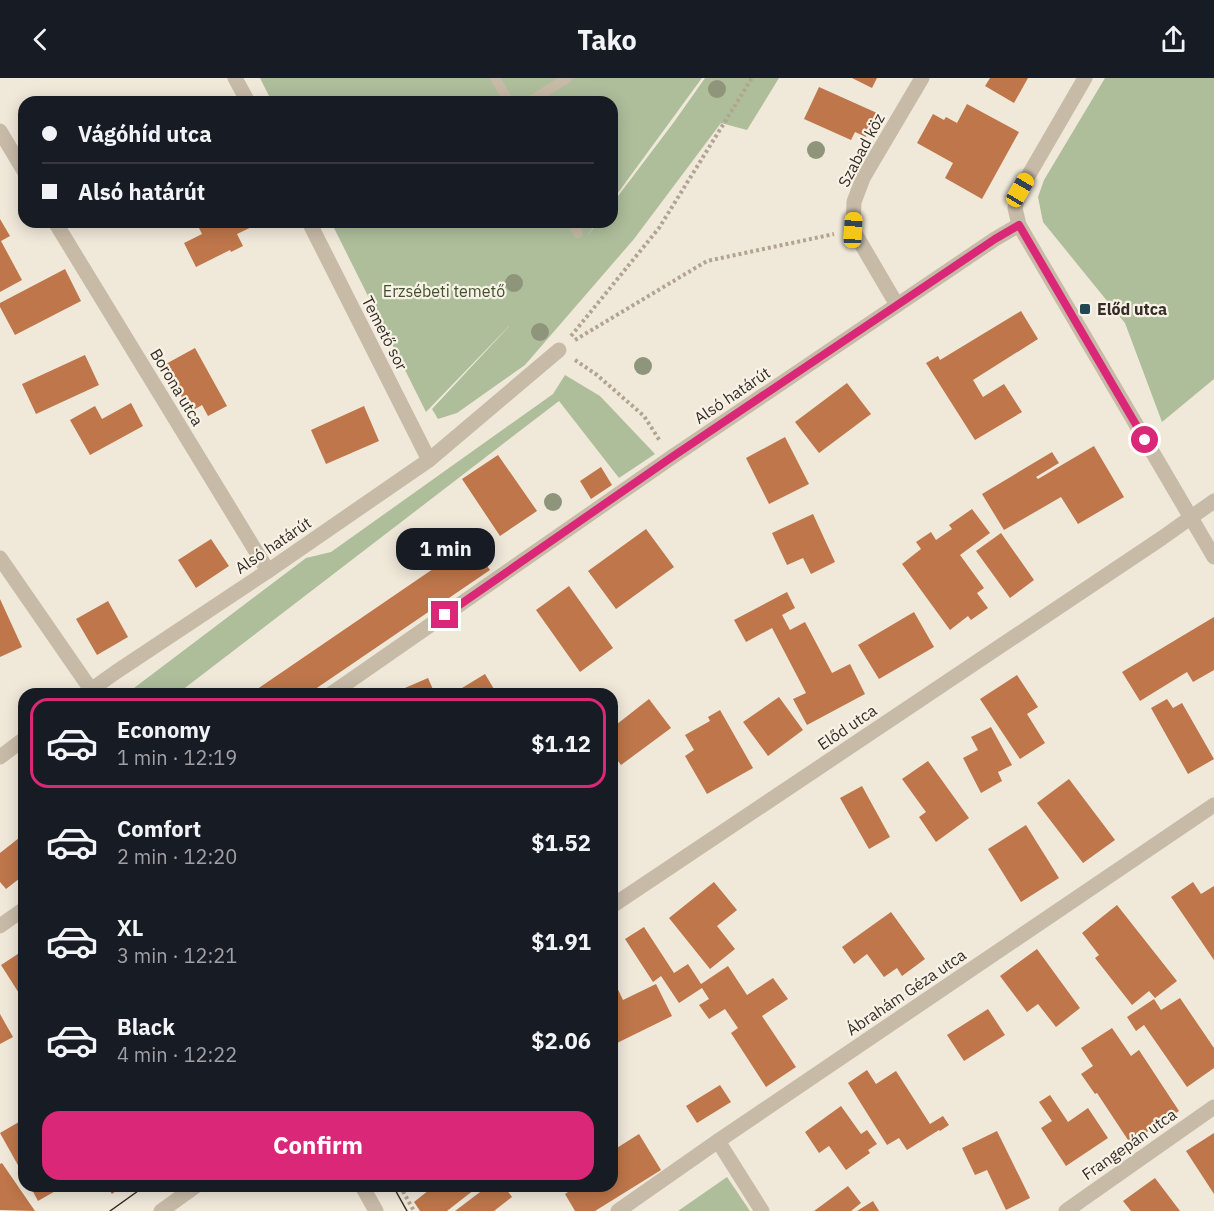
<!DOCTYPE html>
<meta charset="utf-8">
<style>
:root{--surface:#171b24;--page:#242831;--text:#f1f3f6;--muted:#9ea1a6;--line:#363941;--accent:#db2777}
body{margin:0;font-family:"IBM Plex Sans",sans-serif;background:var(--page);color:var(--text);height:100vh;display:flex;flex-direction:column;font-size:22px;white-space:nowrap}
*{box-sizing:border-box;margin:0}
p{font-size:20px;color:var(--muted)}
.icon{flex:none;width:33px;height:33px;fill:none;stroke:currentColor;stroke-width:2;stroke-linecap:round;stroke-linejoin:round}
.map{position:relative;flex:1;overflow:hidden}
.sheet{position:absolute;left:18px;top:610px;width:600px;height:504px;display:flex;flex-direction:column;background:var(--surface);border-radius:18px;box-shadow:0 3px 15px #0003}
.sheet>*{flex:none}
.hud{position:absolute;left:18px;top:18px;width:600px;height:132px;border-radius:18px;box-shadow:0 3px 15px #0003;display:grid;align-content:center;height:132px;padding:0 24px;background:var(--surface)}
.end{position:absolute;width:27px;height:27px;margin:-14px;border:8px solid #db2777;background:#fff;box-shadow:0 0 0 3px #fff}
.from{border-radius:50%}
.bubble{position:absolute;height:42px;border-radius:18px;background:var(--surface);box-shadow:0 3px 15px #0003;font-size:20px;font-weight:800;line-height:42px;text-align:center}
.car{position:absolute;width:18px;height:36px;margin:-18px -9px;border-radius:8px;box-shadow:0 0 4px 2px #0007;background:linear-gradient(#f5c518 24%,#345 0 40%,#f5c518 0 76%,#345 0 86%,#f5c518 0)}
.hud b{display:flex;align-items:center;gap:21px;height:57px;font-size:22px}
.hud b+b{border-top:2px solid var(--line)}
.hud i{width:15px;height:15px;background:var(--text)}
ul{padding:10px 0 0;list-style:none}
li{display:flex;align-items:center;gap:18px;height:90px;margin:0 12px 9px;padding:0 12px;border:3px solid transparent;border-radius:18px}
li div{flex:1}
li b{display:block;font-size:22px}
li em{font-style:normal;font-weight:800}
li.active{border-color:var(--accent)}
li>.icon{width:54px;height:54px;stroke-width:1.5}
.button{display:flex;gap:12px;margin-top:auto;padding:12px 24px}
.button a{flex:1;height:69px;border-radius:18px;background:var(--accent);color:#fff;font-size:24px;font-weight:800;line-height:69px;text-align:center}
header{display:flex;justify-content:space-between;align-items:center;height:78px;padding:0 24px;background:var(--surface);font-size:27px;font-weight:800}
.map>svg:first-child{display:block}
.green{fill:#aebe9b}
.building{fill:#be764a}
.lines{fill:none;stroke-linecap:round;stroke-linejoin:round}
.path{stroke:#b3a492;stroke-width:4;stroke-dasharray:3 3;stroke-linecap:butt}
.service{stroke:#c7baa7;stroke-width:10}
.minor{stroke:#c7baa7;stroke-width:15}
.tertiary{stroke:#c7baa7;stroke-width:15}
.tram{stroke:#342d27;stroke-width:1.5}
.tree{fill:#8f957b}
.route{stroke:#db2777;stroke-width:8}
.poi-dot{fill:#1f4853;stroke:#f8f2e6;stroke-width:2}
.labels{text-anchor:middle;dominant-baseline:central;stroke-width:4.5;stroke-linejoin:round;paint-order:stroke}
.street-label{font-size:16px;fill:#342d27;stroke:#f8f2e6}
.park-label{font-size:16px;fill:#3f512d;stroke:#f8f2e6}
.poi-label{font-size:16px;font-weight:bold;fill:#342d27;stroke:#f8f2e6;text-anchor:start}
</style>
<header><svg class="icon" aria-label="back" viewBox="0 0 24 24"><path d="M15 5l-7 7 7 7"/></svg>Tako<svg class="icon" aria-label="share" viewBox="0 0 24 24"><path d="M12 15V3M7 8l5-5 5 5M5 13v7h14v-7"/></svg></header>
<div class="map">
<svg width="1214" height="1133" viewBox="0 0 1214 1133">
<rect width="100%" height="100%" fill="#f0e9da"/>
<g class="green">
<path d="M260 0H702L612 123V24H272Z"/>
<path d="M705 0H779L747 52 721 45 634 161 525 287 457 335 438 341 432 331 513 244 426 334 331 144H597L587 158 598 144H612V126L674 44Z"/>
<path d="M1105 0H1214V301L1162 344 1125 245 1043 144 1038 119 1044 102Z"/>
<path d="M565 297 600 318 655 376 619 400 559 323 177 616H133L130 613 306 480 331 474 553 316Z"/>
<path d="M727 1099 750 1133H678Z"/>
</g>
<g class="building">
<path d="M852 0H877L872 10Z"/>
<path d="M990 0H1028L1014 25 985 8Z"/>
<path d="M819 9 877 35 866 59 855 54 851 62 804 41Z"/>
<path d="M967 26 1019 54 982 121 945 100 953 85 917 65 933 36 944 42 946 39 957 45Z"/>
<path d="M0 141 10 158 1 163 22 202 0 214Z"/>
<path d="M207 144H262L237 156 243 168 231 174 230 172 196 189 184 165 202 156 198 148Z"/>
<path d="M65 191 81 223 15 257 0 229V225Z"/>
<path d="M1021 233 1038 261 973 302 983 319 1004 306 1022 334 975 362 926 285 938 278 940 282Z"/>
<path d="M195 270 227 328 208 338 202 327 190 334 164 287Z"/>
<path d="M85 277 99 307 36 336 22 306Z"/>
<path d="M847 305 871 336 819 375 795 344Z"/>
<path d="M131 325 143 348 90 377 70 342 95 328 102 341Z"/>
<path d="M364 328 379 363 326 386 311 352Z"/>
<path d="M785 359 809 406 769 426 746 380Z"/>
<path d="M1094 368 1124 419 1078 446 1061 419 1004 452 982 416 1052 374 1059 385 1036 399 1038 401Z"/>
<path d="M498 377 537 433 500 458 462 401Z"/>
<path d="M601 389 612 407 591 421 580 403Z"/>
<path d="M972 431 990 455 960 477 984 510 977 515 988 530 971 542 968 538 950 552 902 486 921 471 916 464 931 454 936 462 952 451 949 447Z"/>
<path d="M813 436 835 484 811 496 803 480 787 487 772 455Z"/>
<path d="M646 451 674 489 616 531 588 493Z"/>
<path d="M1001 455 1034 502 1010 520 976 473Z"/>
<path d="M211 461 229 488 196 510 178 482Z"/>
<path d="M471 465 490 492 308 616H250Z"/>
<path d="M569 508 613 570 580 594 536 532Z"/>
<path d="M787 514 795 530 782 537 790 552 805 544 832 595 850 586 865 616 807 647 793 621 806 615 772 550 746 564 734 542Z"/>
<path d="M0 521 22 569 0 579Z"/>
<path d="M108 523 128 559 97 577 76 541Z"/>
<path d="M914 534 934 569 879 601 858 567Z"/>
<path d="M1214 539V592L1193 604 1187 594 1140 623 1122 594Z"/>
<path d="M485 596 497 616H466L462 610Z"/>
<path d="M1017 597 1038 629 1027 636 1045 665 1020 681 980 621Z"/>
<path d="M428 600 435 616H391Z"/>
<path d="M779 619 803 652 768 678 743 644Z"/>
<path d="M649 621 671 650 621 687 612 675V650Z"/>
<path d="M1167 621 1173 630 1182 625 1214 681 1188 696 1151 630Z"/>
<path d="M720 632 753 690 707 716 685 678 694 672 685 657 710 643 708 639Z"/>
<path d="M991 649 1012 687 998 694 1002 703 981 715 963 680 978 672 971 659Z"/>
<path d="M928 683 969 740 936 764 919 739 926 734 902 701Z"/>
<path d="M1069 701 1115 762 1083 785 1037 725Z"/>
<path d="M862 708 890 759 869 771 840 720Z"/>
<path d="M1026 747 1059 800 1021 824 988 771Z"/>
<path d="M24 756V797L6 811 0 804V775Z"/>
<path d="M714 804 737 832 717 848 735 871 710 891 669 840Z"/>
<path d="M1193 804 1201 816 1214 808V882L1171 819Z"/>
<path d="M1117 827 1177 903 1155 920 1149 913 1132 927 1095 880 1099 877 1082 855Z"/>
<path d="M891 834 925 881 902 898 897 890 884 899 867 876 854 886 842 869Z"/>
<path d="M644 849 674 895 688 886 701 906 728 888 747 917 773 900 788 921 762 938 796 989 766 1009 731 955 738 950 725 931 709 941 699 927 709 921 702 910 679 925 661 898 653 904 625 861Z"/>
<path d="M1037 871 1080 930 1056 949 1038 926 1027 934 1000 898Z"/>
<path d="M24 872V923L1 887Z"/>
<path d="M612 899 623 922 656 906 672 938 617 965 612 954Z"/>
<path d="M1180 920 1214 970V990L1187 1009 1144 947 1136 953 1127 939 1154 921 1161 932Z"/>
<path d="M988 931 1005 957 964 983 947 957Z"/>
<path d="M0 936 13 959 0 966Z"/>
<path d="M1112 950 1131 978 1139 972 1179 1033 1130 1065 1097 1015 1095 1016 1081 996 1093 988 1081 970Z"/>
<path d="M867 992 876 1006 896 993 930 1046 943 1038 949 1047 940 1053 939 1052 907 1072 899 1060 887 1067 848 1005Z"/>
<path d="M720 1007 731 1024 697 1045 686 1028Z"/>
<path d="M1050 1017 1068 1044 1088 1030 1108 1060 1066 1088 1041 1050 1052 1043 1039 1024Z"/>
<path d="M841 1028 861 1056 867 1052 877 1066 868 1072 870 1075 846 1092 829 1068 819 1075 805 1054Z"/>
<path d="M24 1041V1098L0 1055Z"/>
<path d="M997 1053 1030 1120 1006 1132 987 1092 975 1097 962 1070Z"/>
<path d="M1214 1055V1116L1186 1073Z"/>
<path d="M639 1056 661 1092 595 1133H575L565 1116 577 1108H612V1073Z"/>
<path d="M2 1085 35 1133 0 1132V1086Z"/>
<path d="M1155 1100 1180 1133H1131L1123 1123Z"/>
<path d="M30 1108H64L38 1123Z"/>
<path d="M106 1108H122L112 1116Z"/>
<path d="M434 1108H479L447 1133H420L414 1124Z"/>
<path d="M488 1108H504L512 1119 494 1133H455Z"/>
<path d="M848 1108 861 1125 851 1133H814Z"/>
<path d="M873 1123 879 1133H857Z"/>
</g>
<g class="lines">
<g class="path">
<path d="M571 258 659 150 752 0"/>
<path d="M575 262 707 183 834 156"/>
<path d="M575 282 597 297 644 338 660 363"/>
<path d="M400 1108 414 1133"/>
</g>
<g class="service">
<path d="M495 0 509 24"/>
<path d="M529 24 567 0"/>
<path d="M572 144 578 155"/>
</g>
<g class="minor">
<path d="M235 0 248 24"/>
<path d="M0 53 24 93"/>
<path d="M55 144 268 493"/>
<path d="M309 144 429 382"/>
<path d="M897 227 853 152 854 124 863 100 922 0"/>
<path d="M85 616 116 594 268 493 429 382 559 272"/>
<path d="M0 679 24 661"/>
<path d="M612 828 1162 460 1214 423"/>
<path d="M0 848 24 831"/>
<path d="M718 1063 762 1133"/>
<path d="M362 1108 376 1133"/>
<path d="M161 1133 196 1108"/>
<path d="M618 1133 718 1063 1214 727"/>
<path d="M1066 1133 1214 1029"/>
</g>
<g class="tertiary">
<path d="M1085 0 1020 112 1015 130 1019 147 1214 479"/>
<path d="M0 480 94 616"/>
<path d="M331 616 672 379 995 161 1019 147"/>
</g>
<g class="tram">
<path d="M393 1108 407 1133"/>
<path d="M110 1133 145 1108"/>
</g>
</g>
<g class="tree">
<circle cx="717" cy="11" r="9"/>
<circle cx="816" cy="72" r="9"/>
<circle cx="514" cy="205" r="9"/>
<circle cx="540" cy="254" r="9"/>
<circle cx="643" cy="288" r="9"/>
<circle cx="553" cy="424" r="9"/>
</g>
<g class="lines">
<path class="route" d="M445 537 672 379 995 161 1019 147 1145 362"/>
</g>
<rect class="poi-dot" x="1079" y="225" width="12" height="12" rx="3"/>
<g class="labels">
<g class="street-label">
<text transform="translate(861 72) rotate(-62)">Szabad köz</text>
<text transform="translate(385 255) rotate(63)">Temető sor</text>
<text transform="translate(177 309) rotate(59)">Borona utca</text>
<text transform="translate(732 317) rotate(-34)">Alsó határút</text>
<text transform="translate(273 467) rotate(-34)">Alsó határút</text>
<text transform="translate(847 649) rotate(-34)">Előd utca</text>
<text transform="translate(906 914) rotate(-34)">Ábrahám Géza utca</text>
<text transform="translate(1129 1066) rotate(-35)">Frangepán utca</text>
</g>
<g class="park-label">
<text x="444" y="213">Erzsébeti temető</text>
</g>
<g class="poi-label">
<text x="1097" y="231">Előd utca</text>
</g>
</g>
</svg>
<i class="end from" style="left:1145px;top:362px"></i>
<i class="end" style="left:445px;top:537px"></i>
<div class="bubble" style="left:396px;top:450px;width:99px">1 min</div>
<i class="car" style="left:1020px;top:112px;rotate:30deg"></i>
<i class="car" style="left:853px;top:152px;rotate:3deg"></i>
<div class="hud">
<b><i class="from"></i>Vágóhíd utca</b>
<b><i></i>Alsó határút</b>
</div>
<section class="sheet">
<ul>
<li class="active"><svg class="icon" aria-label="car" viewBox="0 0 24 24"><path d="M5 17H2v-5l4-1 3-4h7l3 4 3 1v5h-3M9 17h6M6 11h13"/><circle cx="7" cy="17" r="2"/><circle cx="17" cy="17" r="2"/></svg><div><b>Economy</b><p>1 min · 12:19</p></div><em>$1.12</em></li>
<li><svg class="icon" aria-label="car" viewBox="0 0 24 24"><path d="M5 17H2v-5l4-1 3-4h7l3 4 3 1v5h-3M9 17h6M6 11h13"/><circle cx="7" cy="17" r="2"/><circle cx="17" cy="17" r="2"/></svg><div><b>Comfort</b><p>2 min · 12:20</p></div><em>$1.52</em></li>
<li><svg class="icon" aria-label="car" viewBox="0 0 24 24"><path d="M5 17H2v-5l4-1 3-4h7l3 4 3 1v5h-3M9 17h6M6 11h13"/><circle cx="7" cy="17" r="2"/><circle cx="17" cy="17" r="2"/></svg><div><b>XL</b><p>3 min · 12:21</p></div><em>$1.91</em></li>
<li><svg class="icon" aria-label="car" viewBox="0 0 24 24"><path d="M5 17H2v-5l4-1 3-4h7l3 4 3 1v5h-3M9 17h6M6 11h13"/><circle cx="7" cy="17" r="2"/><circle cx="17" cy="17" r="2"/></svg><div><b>Black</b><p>4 min · 12:22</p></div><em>$2.06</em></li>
</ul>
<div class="button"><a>Confirm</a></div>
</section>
</div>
